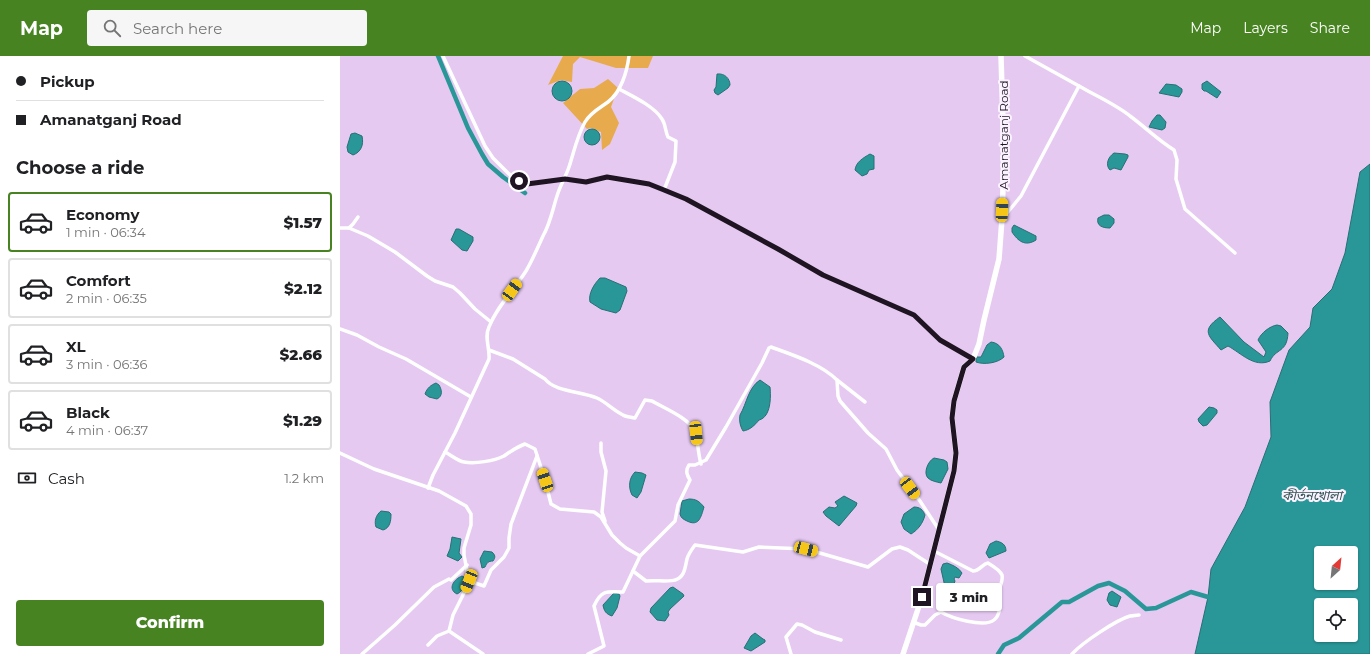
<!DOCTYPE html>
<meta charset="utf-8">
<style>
:root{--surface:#fff;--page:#f6f6f6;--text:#202124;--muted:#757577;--line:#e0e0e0;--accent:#478321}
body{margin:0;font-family:Montserrat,"Noto Sans Bengali",sans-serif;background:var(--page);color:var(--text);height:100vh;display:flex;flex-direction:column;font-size:15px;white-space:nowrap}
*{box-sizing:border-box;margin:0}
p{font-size:13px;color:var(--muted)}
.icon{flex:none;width:22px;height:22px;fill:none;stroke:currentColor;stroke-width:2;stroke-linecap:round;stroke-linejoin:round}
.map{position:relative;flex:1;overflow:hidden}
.sheet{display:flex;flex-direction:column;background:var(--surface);width:340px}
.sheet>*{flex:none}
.top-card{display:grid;align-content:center;height:88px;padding:0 16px;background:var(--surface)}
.needle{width:26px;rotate:27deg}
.buttons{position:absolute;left:974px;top:490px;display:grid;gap:8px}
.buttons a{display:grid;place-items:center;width:44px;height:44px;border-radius:4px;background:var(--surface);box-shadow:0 1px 3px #0004;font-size:20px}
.end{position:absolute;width:18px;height:18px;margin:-9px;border:5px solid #1e1422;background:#fff;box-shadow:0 0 0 2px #fff}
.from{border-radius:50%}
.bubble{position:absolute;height:28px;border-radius:4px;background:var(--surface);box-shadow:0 1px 3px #0004;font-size:13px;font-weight:800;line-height:28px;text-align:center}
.car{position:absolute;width:12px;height:24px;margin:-12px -6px;border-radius:5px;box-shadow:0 0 3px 1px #0007;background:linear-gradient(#f5c518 24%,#345 0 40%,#f5c518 0 76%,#345 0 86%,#f5c518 0)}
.top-card b{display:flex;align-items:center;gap:14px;height:38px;font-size:15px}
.top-card b+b{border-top:1px solid var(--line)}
.top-card i{width:10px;height:10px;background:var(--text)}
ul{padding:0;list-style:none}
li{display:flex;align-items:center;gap:12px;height:60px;margin:0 8px 6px;padding:0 8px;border:2px solid var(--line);border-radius:4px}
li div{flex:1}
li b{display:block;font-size:15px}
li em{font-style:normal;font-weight:800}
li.current{border-color:var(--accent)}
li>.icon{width:36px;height:36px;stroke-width:1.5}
h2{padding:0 16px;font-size:18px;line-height:48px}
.pay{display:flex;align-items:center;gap:10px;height:44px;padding:0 16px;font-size:15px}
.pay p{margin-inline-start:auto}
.button{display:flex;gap:8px;margin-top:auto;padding:8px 16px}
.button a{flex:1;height:46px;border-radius:4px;background:var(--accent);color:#fff;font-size:16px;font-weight:800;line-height:46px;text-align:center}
header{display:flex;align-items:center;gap:24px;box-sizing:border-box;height:56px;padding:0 20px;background:var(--accent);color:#fff}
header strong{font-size:19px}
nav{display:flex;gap:22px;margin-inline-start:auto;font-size:14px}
.search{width:280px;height:36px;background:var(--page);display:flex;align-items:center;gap:10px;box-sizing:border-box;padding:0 14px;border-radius:4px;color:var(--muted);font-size:15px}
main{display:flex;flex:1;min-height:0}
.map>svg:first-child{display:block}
.green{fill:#e7ab4e}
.water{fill:#299798;stroke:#267075;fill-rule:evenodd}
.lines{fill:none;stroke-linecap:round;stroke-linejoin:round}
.canal{stroke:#299798;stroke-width:4.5}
.street{stroke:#fff;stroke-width:3.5}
.secondary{stroke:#fff;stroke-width:5.5}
.route{stroke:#1e1422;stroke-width:5}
.labels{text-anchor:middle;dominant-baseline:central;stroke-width:4;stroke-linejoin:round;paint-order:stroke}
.street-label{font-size:12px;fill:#1e1422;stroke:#fbf2ff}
.water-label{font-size:13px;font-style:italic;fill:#365656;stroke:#fbf2ff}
</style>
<header>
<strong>Map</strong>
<div class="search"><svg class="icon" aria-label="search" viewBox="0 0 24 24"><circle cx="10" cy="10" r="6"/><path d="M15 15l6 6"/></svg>Search here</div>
<nav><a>Map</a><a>Layers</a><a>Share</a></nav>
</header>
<main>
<section class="sheet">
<div class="top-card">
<b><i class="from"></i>Pickup</b>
<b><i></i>Amanatganj Road</b>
</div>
<h2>Choose a ride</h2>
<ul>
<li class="current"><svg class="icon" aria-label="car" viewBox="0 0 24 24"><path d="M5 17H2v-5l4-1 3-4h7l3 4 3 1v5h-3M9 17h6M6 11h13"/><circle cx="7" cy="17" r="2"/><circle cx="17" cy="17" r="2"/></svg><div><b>Economy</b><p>1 min · 06:34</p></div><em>$1.57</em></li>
<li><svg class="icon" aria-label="car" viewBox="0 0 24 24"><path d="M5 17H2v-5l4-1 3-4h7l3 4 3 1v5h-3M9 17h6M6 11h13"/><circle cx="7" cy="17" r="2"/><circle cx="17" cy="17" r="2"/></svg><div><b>Comfort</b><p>2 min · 06:35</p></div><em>$2.12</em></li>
<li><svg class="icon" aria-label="car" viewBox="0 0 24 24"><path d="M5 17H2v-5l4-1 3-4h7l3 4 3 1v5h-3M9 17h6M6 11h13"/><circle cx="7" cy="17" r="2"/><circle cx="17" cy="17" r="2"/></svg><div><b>XL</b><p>3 min · 06:36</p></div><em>$2.66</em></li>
<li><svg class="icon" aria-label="car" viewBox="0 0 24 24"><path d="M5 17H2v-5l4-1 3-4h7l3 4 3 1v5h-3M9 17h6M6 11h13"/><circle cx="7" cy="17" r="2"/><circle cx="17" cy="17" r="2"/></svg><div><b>Black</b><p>4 min · 06:37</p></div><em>$1.29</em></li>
</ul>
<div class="pay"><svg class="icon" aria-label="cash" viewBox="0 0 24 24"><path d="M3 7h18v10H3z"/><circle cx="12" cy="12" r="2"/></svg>Cash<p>1.2 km</p></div>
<div class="button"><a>Confirm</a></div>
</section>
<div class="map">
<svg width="1030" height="598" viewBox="0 0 1030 598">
<rect width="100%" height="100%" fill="#e5c9f1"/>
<g class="green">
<path d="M223 0H313L308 12H276L240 1 233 8 232 26 221 24 208 29Z"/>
<path d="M268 23 278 32 271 51 279 67 270 88 262 94 261 76 251 72 247 73 223 47 240 33 254 32Z"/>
</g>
<g class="water">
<path d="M377 18C385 17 390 23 390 29L388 32 378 39 375 37 374 34 376 31Z"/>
<path d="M867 25 881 36 877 42 866 35H864L862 33V28Z"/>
<circle cx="222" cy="35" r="10"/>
<path d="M826 28 836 29 842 33V36L839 41 819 37Z"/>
<path d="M817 59H820L826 66 825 72 822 74 809 71 812 65Z"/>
<circle cx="252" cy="81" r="8"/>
<path d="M15 77 22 80C24 89 21 96 13 99L8 96 7 91 11 78Z"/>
<path d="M774 97 785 98 788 99V101L781 114 774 112 770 114C765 109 768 101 774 97Z"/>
<path d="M530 98 534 100V113L529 114 527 118 522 120 515 114C516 106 523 102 530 98Z"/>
<path d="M1030 108V598H855L868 541 871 513 905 451 931 381 930 346 949 294 970 271 973 252 992 233 1005 197 1020 116ZM981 497H1011V527H981ZM981 549H1011V579H981Z"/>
<path d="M764 159H769L774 163V167L770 172C763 172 756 170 758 162Z"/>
<path d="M674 169 696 180V184C685 191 678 185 672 176V172Z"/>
<path d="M116 173H119L133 181V185L127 195 122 194 111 184Z"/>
<path d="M260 222H265L286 231 287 235 280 254 276 257 261 253 250 246C248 238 254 228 260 222Z"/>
<path d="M880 261 904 286 924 301 926 296 918 284C921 277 930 270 937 269L941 270 948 277C947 297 936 292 930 305 914 312 901 297 888 290L881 294C869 280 860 275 880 261Z"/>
<path d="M651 286C660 287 663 294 664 301 658 307 644 309 636 306V304L637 301H641L647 289Z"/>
<path d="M420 324 430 331C431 341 431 361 419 364 415 369 410 374 403 375 400 370 399 364 400 359 407 347 408 332 420 324Z"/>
<path d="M96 327 99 329C102 334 103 340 97 343L89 341 85 338C87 332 91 329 96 327Z"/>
<path d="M869 351 874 352 877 354V357L867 369 863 370 859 366 858 363Z"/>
<path d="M594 402 604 404 607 406 608 413 601 427C597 426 591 425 588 422 583 417 588 405 594 402Z"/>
<path d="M295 416 302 417 306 419 301 436 297 442 292 439C288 431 289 422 295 416Z"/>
<path d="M504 440 517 447 516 450 499 470 486 460 483 456 489 451 495 452 498 450 495 446Z"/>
<path d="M349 443C356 443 359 445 364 451 361 461 359 471 347 465 343 463 341 462 340 458L342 445Z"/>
<path d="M574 451C580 451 583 454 585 459 583 467 578 474 571 478L564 473 561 466 564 458Z"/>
<path d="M41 455 49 456 51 458C51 465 50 472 43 474L36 471C34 465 36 459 41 455Z"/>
<path d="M112 481 121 483 119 497 122 501 118 505 107 500 110 493Z"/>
<path d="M656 485C661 486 666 488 666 495L649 502 646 497 650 488Z"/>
<path d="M144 495 152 496C155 499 156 501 153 505 148 505 147 507 145 511L142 512 140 503Z"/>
<path d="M607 507C613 509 619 512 622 517L619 522 615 521 614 523 615 525 613 531 607 532 605 531 601 513 603 508Z"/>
<path d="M122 520 124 521C124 528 124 535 117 538 107 533 114 523 122 520Z"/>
<path d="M333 531 343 538 344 540 330 553 328 556 329 559 325 565 317 564 310 556 311 552 330 532Z"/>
<path d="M772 535 781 541 777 551 770 549 767 544 769 537Z"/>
<path d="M274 537 279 538 280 540 277 552 272 560C266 558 264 555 263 549Z"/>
<path d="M415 577 423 583 425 584V586L411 595 404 592 411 580Z"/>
</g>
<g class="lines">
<g class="canal">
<path d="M98 0 128 72 142 98 148 108 163 121 185 137"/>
<path d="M658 598 664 589 679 582 722 546H729L758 530 769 527 785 535 806 553 816 552 851 536 868 541"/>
</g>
<g class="street">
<path d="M103 0 145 90 153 102 169 118 179 125 187 128 225 123 246 126 267 121 309 128 346 143 438 193 483 219 574 259 600 284 633 303"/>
<path d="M739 30C756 40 775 48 790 60 805 71 818 84 834 94L837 104 836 123 845 153 895 197"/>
<path d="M279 33C292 40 314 50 322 63 326 69 325 75 328 81L336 85 335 106 324 134"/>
<path d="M662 163 681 140 739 30 685 0"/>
<path d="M0 172H9L28 180 55 196 87 220 95 225 113 231 120 237 135 253 151 266"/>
<path d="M9 172 13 168 18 161"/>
<path d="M0 273 17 279 39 291 66 303 131 341"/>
<path d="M149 294 173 303 205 323C215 336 241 335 257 342 266 346 273 354 283 359 286 361 291 361 295 362L305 344 312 345C324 352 351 363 355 376 358 386 358 397 361 408"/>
<path d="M497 324 525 346"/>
<path d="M261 387V396L266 415 262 456 265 465"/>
<path d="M105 396C111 399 118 405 124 406 135 408 154 405 164 400 171 395 177 391 185 388L195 393 205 424 211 448 220 453 254 456 261 461 272 479 280 487 286 492 300 500"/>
<path d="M0 397 34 413 99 435 126 450 131 458V469L124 492V499L129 525 122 541 113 559 109 575 97 580 88 589"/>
<path d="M88 432 93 419 115 377 149 303C150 292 144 281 149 271 157 250 174 234 186 215 192 205 198 191 203 180 211 166 213 151 218 137 221 128 226 120 229 111 234 96 237 80 245 66 251 56 260 52 268 46 281 36 287 16 289 0"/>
<path d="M293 515 306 525C314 524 330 526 335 524 345 521 345 511 347 503 348 499 352 493 355 489L403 496 419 491 466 493 528 511 552 493 560 491 568 494 591 509"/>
<path d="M129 525 144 530 151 514 164 501 169 492V482L171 468 197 400"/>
<path d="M573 566 581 569H585L595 559 601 556C611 562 644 572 654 564 663 557 659 541 660 531 661 528 663 523 662 519 660 514 653 510 648 507 642 508 640 515 633 515L594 495"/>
<path d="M109 575 143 598"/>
<path d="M22 598 55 569 94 531 109 523 111 524 127 509"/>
<path d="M248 598 264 590 254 550C261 534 267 535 283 536L300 500 335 465 338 449 350 424C347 419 345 415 349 409H355L366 404 386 371 422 307 429 292 431 291C453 299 481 308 497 324L498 340 500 345 528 377 546 393 557 414 580 445 599 474"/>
<path d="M451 598 446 581 457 568 462 569 475 576 501 584"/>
<path d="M732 598C742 587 776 564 790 560 793 560 796 559 799 559"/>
</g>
<path class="secondary" d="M563 598 582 541 614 415 616 397 612 362 614 345 624 311 633 303 639 288 644 264 659 203 662 163 664 100 661 0"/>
</g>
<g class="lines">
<path class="route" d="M179 125 187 128 225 123 246 126 267 121 309 128 324 134 346 143 438 193 483 219 574 259 600 284 633 303 624 311 614 345 612 362 616 397 614 415 582 541"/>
</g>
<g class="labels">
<g class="street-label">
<text transform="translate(663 79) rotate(-90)">Amanatganj Road</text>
</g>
<g class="water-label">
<text x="972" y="439">কীর্তনখোলা</text>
</g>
</g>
</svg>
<div class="buttons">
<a><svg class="needle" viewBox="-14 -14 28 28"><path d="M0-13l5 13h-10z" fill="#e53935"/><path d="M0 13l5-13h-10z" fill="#757577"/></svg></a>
<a><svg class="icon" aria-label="locate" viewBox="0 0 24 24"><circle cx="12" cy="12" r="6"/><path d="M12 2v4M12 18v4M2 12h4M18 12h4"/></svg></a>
</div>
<i class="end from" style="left:179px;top:125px"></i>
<i class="end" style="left:582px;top:541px"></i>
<div class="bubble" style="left:596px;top:527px;width:66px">3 min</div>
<i class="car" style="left:662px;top:154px;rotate:2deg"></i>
<i class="car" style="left:172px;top:234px;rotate:36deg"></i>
<i class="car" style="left:356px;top:377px;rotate:174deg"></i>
<i class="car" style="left:205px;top:424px;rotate:341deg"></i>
<i class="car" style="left:570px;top:432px;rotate:143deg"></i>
<i class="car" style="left:466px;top:493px;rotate:105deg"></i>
<i class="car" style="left:129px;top:525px;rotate:202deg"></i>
</div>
</main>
